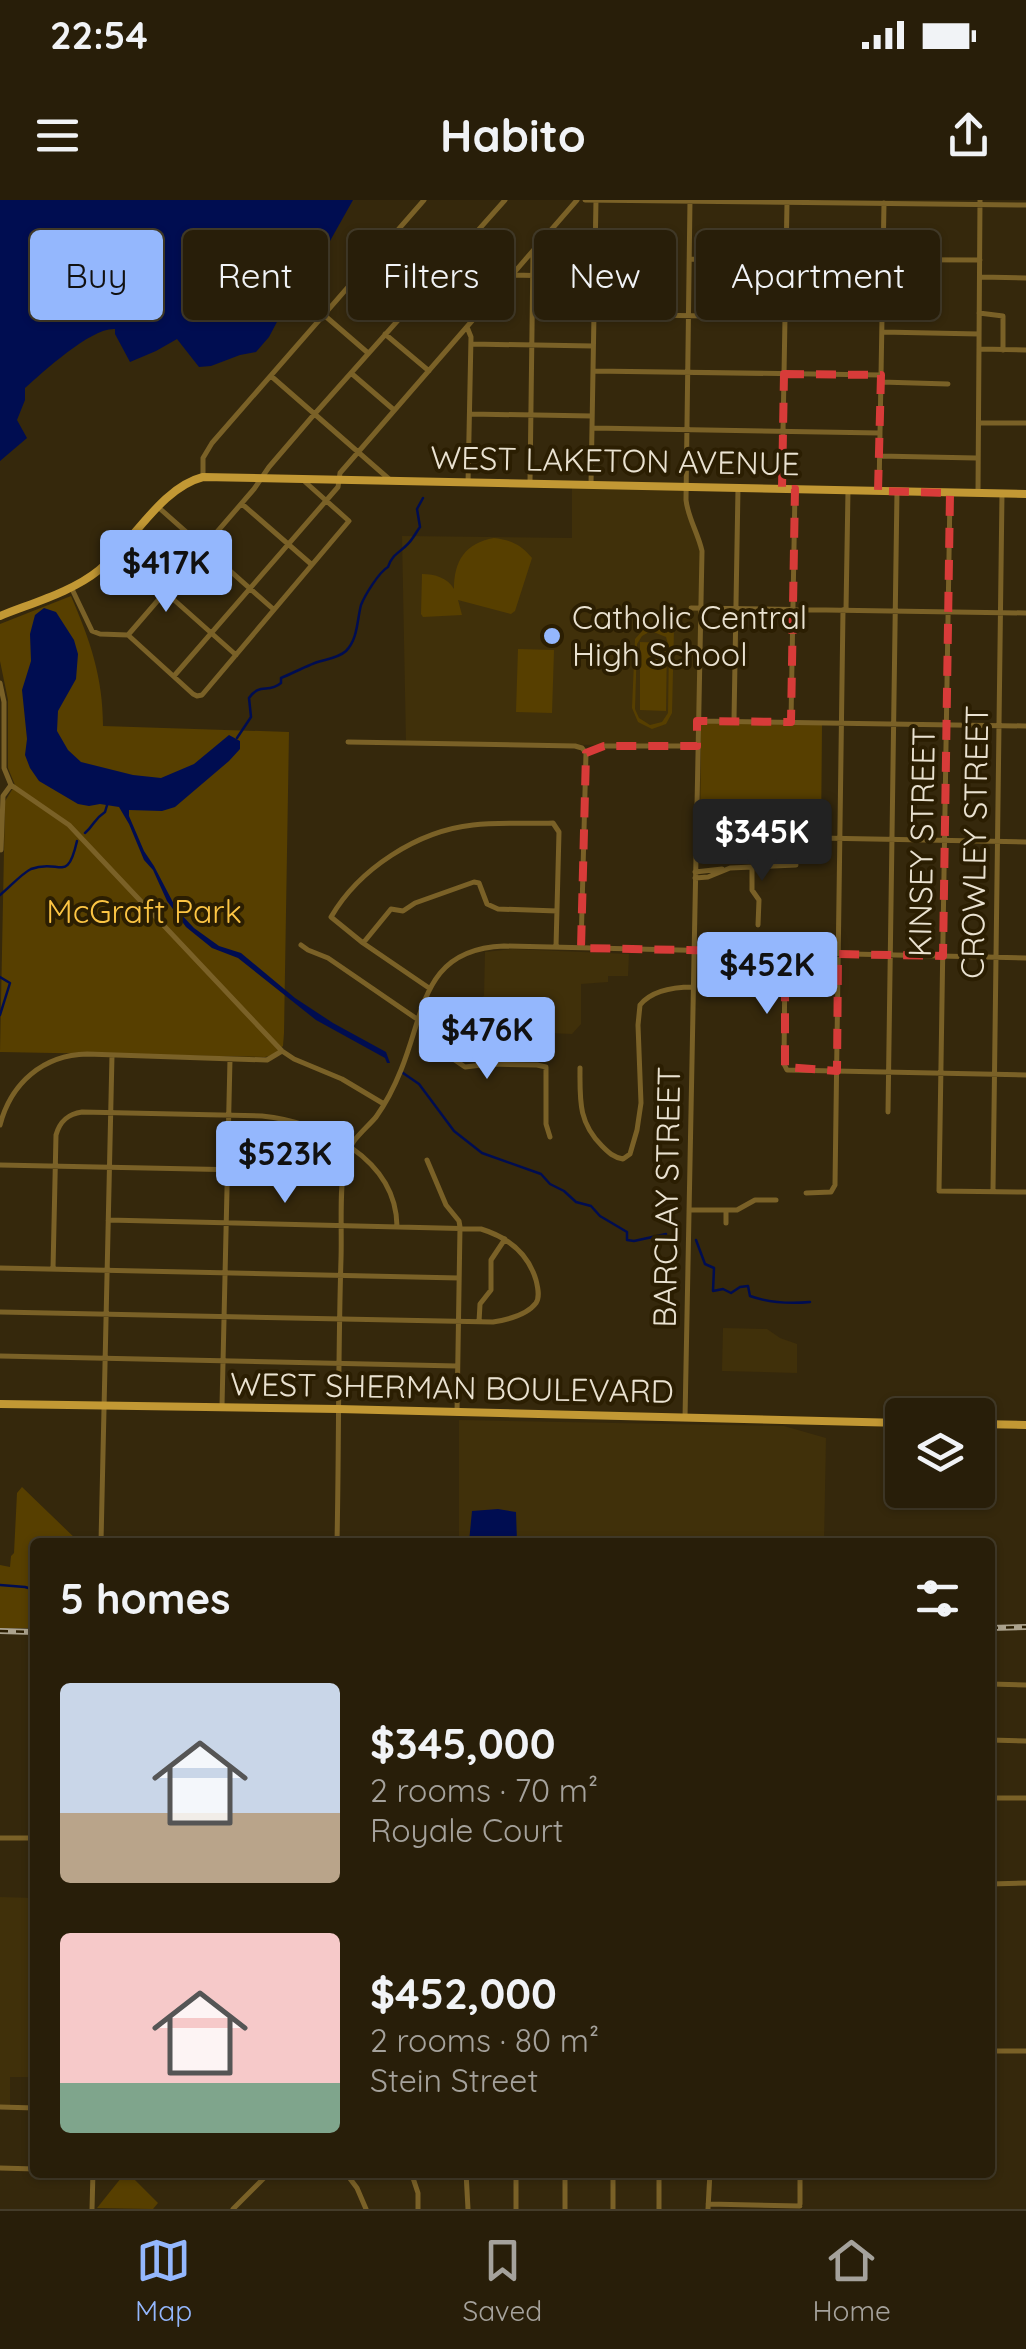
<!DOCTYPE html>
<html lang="en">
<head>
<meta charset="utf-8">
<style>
	:root { --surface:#281e09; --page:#302712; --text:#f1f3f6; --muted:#a5a29c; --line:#443c2a; --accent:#94b7fd }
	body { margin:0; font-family:Quicksand,sans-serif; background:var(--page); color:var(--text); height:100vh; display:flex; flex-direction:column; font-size:38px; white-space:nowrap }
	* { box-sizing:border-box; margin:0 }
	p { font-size:32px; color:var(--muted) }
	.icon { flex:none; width:55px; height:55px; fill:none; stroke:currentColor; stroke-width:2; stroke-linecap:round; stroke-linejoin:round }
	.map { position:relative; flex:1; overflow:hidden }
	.panel { position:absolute; left:30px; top:1338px; width:965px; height:640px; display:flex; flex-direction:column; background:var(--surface); border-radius:10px; box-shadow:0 2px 8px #0004,0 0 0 2px var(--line) }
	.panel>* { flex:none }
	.hud { position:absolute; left:30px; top:30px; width:968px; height:90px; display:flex; gap:20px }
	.fabs { position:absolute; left:885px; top:1198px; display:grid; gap:20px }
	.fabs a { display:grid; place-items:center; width:110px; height:110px; border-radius:10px; background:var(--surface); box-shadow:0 2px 8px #0004,0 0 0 2px var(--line); font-size:50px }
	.price { position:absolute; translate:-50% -85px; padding:0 22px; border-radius:10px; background:var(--accent); color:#111; font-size:32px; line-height:65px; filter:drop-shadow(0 2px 5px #0008) }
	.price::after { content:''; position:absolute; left:50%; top:60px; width:30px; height:22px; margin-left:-15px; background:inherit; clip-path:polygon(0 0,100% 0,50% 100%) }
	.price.selected { background:#222; color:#fff }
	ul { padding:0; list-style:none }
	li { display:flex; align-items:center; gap:30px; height:250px; padding:0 30px }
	li span { display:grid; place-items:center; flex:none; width:280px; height:200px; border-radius:10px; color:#555 }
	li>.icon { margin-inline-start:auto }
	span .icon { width:120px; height:120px; fill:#fffc; stroke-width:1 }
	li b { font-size:42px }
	h2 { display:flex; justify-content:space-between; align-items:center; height:120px; padding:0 30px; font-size:42px }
	.tag { padding:0 35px; border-radius:10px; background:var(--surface); box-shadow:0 2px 8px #0004,0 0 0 2px var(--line); font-size:35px; line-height:90px }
	.tag.selected { background:var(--accent); color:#111 }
	.status { display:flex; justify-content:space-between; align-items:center; height:70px; padding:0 50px; background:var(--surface); direction:ltr }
	.status svg { height:28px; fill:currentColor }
	header { display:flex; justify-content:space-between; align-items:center; height:130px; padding:0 30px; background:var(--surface); font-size:45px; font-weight:700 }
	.tab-bar { display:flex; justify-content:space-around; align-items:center; height:140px; border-top:2px solid var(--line); background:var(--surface); font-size:28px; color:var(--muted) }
	.tab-bar a { display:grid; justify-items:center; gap:5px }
	.tab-bar .selected { color:var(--accent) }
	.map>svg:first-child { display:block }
	.built { fill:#40300a }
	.green { fill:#573f00; fill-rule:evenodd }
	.water { fill:#000d51 }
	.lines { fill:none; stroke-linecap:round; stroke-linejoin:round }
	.stream { stroke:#000d51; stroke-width:2.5 }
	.minor { stroke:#7a6127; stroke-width:5 }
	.major { stroke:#c29834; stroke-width:8 }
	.rail-casing { stroke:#aca38e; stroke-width:6 }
	.rail { stroke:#2b1e02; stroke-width:2.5; stroke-dasharray:8; stroke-linecap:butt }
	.marked { fill:none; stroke:#d83b39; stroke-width:8; stroke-dasharray:20 12; stroke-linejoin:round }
	.poi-dot { fill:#94b7fd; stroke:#2b1e02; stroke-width:4 }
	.labels { text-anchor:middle; stroke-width:8; stroke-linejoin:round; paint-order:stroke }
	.street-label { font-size:32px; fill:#eae2d1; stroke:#2b1e02 }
	.poi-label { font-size:32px; fill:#eae2d1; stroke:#2b1e02; text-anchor:start }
	.park-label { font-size:32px; fill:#fcc544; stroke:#2b1e02 }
</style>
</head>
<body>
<div class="status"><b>22:54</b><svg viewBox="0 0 49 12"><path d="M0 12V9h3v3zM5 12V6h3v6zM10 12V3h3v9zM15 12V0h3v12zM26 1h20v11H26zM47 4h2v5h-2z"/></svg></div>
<header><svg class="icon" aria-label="menu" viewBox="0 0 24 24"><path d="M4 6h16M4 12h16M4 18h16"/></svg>Habito<svg class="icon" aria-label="share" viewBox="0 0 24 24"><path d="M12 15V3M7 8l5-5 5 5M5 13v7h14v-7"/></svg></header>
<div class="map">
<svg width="1026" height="2009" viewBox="0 0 1026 2009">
	<rect width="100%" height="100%" fill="#35280c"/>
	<!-- built -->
	<path class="built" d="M572,285L686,287V300L700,339L697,546L406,543L402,336L572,338Z
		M512,749L629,754L628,776H608V782L581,784V824L572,834L479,830L474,824L471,803L484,796L485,752Z
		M723,1128L767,1129L780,1138L797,1144V1173L722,1171Z
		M459,1220L784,1226L826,1238L824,1342H459Z
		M0,1697L35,1698V1877H10V1905H0Z"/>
	<!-- green -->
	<path class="green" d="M618,87H650V108H618Z
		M494,338C511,340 521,345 532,358L515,411L511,414L458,400L462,415L423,417L421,414L422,374C435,374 448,378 454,389C454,361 465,343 494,338Z
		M71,396C90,440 103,477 103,526L289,532L284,833L283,846L273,855L265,857L0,852L5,601L15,585L8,568V500L0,461V424Z
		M648,427H655L667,433L669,428L674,429L672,513L666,524L652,529L638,522L632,508L635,439L644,429ZM651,431L666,437L669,448L668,513L662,522L650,525L639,518L635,509L637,444L642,436Z
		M640,442L667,443L666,511L640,510Z
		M518,449L554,450L552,513L516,512Z
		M701,523L822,525L821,638L700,634Z
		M22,1287L79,1342H35V1428H0V1365L10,1367L11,1356L14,1353L17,1293Z
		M125,1973H128L158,2003L153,2009L97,2008Z"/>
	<!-- water -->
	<path class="water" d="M0,0H353L330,41L317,70L299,98L279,118L269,137L256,152L240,155L211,166L199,167L177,139L156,151L130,162L115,134V129C92,127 44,171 25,188V200L17,220L27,238L0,261Z
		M44,408L56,412L74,440L78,454L76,479L58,511L57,531L68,550L81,562L133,575L161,578L194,564L229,535L240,541V549L229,561L175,607L162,611L129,610V616L144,651L154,666L177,710L194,728L219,746L241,753L295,798L333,823L386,852L390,863H387L385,858L316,820L238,758L212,748L186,727L167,701L153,670L144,660L129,624L119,607L100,604L89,606L78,604L39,581L30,568L25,555L27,539L22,490L31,461L30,434L35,415Z
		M498,1309L516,1312L517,1342H469L472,1311Z"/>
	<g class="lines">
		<!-- stream -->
		<path class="stream" d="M237,538L251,517L249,498C260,482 268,494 281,483V478C291,474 300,469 310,465C321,459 336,460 346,451C358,439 357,420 361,405C365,395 379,372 388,367C392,353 404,351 412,339C415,335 417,331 420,327L417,309L423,298
			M85,633C95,624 93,620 105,612L108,602
			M0,695C9,688 21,674 31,669C60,658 67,685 77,641
			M0,777L10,783L0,815
			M403,873L419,884L454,931L482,953L541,974L550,984L564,991L576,1002L591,1006L600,1016L627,1032V1040L634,1041L666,1034
			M696,1040L705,1064L714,1068L713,1091L723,1089L731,1093L740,1087L748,1086L750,1096C770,1103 789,1104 810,1102
			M0,1385L25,1387L35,1390"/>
		<!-- minor -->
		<path class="minor" d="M585,0L1026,5
			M389,40L477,116
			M689,59L980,60
			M513,75L595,77
			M980,77L1026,78
			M979,113L1003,116V150
			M594,114L882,119
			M324,115L368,153
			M467,127L471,137L468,283
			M882,132L979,134
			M385,134L429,171
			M471,144L593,146
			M979,149L1026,150
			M593,171L881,175
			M351,173L394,210
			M271,176L389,279
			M881,182L948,184
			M470,214L592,216
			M979,223H1026
			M592,228L880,233
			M879,256L976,258
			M203,277V258L212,243L424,0
			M530,282L533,53
			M591,285L596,0
			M782,289L787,3
			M879,291L884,3
			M950,293L939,991L1026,992
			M978,293L980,0
			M242,304L311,364
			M158,307L272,408
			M119,351L236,455
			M71,387L92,431L100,434L128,435L254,289L269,267L311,218L505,0
			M691,408L1026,413
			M846,410L848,290
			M128,435L193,494L197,496L202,495L349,321L303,280
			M174,476L338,287L340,273L577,0
			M0,483L4,502V568L11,585L69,625L282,851L294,859L342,879L384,904
			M734,520L738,288
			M697,521L1026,526
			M791,521L795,289
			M348,542L575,546L582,548L586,553
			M586,553L604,546H696
			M819,638L1026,642
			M1,650L3,596L11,585
			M752,668V690L759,700L758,725
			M695,672L722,669
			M695,678L708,677L730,668L796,665
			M364,742L391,709L403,711L415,703L474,682L479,683L487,704L498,709L557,711
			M301,745L308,750L328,758L433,830L432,842L434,846L465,867L490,864L537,865L546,867V924L550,937
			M581,748L586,553
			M785,752L784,864L787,870L1026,875
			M429,788L363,743L331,717C359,669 417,631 473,625C499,622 526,624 553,623L559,632L556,747
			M580,868C580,900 578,922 602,946C609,953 613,957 623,959L630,954L637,930L641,903L638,825L640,805C652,790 674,787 693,787
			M888,912L897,291
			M0,925C11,883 43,855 87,854L267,860L282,851
			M427,960L446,1005L459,1021L460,1027
			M0,965L343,972
			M993,990L1002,293
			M806,993L831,992L835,985L843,410
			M689,1010H737L755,1000H776
			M726,1010V1023
			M0,1068L459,1078
			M53,1069L56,935C60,921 68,914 82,912L262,916C321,922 396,958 397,1026
			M0,1112L493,1122C506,1120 527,1115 536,1103C540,1097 538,1088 536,1080C528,1053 507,1037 481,1029L108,1020
			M479,1122L480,1104L491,1090V1060L505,1039
			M0,1156L457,1166
			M222,1206L230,859
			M457,1213L460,1027
			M685,1218L702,351C698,333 688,318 686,300L690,0
			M101,1342L112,855
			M337,1342C339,1248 338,1154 341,1059C342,1031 339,986 345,960C349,941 364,931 376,917C386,903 395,885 401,870C425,812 422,749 504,746L1026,758
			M990,1484L1026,1485
			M990,1540L1026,1541
			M990,1598H1026
			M0,1638H35
			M990,1684L1026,1683
			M990,1851H1026
			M0,1907L35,1908
			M0,1968L35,1969
			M345,1972L357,1988L366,2009
			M411,1972L418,1993V2009
			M466,1972L468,2009
			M613,1972V2009
			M708,2004L800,2006
			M800,2004V1972
			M92,2009L93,1972
			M233,2009L270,1972
			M516,2009V1972
			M565,2009V1972
			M659,2009V1972
			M708,2009L710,1972"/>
		<!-- major -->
		<path class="major" d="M0,416C32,403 72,392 99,370C133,343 160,288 203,277L1026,294
			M0,1204L338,1209L902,1223
			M978,1224L1026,1225"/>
		<!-- rail casing -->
		<g class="rail-casing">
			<path id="rail" d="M990,1428L1026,1427
				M0,1431L35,1432"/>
		</g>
		<!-- rail -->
		<use href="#rail" class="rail"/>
	</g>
	<!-- marked area -->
	<path class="marked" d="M784,174L881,175L878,291L950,293L943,756L838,754L837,871L785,867V752L581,748L586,553L604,546H697V521L791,522L795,289H782Z"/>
	<!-- markers -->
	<circle class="poi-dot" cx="552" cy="436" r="10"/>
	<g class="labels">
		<!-- street labels -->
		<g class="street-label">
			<text transform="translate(615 261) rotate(1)" y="11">WEST LAKETON AVENUE</text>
			<text transform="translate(922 642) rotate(-89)" y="11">KINSEY STREET</text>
			<text transform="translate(975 642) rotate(-89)" y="11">CROWLEY STREET</text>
			<text transform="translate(667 997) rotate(-89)" y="11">BARCLAY STREET</text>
			<text transform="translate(452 1188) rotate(1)" y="11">WEST SHERMAN BOULEVARD</text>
		</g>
		<!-- poi labels -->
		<g class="poi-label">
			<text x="572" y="429">Catholic Central<tspan x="572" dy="37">High School</tspan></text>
		</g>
		<!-- park labels -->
		<g class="park-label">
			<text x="144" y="723">McGraft Park</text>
		</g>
	</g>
</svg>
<div class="fabs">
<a><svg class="icon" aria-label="layers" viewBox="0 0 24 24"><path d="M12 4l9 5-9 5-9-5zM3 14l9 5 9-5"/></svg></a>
</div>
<b class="price" style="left:166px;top:415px">$417K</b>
<b class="price selected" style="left:762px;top:684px">$345K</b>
<b class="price" style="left:767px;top:817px">$452K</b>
<b class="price" style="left:487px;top:882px">$476K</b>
<b class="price" style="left:285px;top:1006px">$523K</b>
<div class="hud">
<a class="tag selected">Buy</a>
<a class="tag">Rent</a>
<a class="tag">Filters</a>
<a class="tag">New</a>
<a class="tag">Apartment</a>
</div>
<section class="panel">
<h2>5 homes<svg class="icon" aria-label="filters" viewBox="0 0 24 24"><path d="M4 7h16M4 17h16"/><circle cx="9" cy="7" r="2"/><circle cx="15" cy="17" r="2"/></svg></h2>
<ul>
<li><span style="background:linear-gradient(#c9d6e8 65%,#b9a48a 0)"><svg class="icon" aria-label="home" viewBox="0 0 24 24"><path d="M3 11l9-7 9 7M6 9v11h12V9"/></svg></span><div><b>$345,000</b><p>2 rooms · 70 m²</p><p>Royale Court</p></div></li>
<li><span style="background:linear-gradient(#f6c9c9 75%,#7fa58c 0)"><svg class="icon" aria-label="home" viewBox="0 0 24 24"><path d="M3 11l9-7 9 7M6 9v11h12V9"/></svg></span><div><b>$452,000</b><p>2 rooms · 80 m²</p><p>Stein Street</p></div></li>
</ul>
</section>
</div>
<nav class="tab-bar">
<a class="selected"><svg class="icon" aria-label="map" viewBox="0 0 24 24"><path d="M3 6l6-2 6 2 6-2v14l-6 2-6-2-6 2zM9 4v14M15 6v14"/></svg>Map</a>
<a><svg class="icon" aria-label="saved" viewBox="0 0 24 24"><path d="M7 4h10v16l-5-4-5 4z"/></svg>Saved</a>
<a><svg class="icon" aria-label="home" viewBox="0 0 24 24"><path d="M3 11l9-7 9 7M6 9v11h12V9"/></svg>Home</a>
</nav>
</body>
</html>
